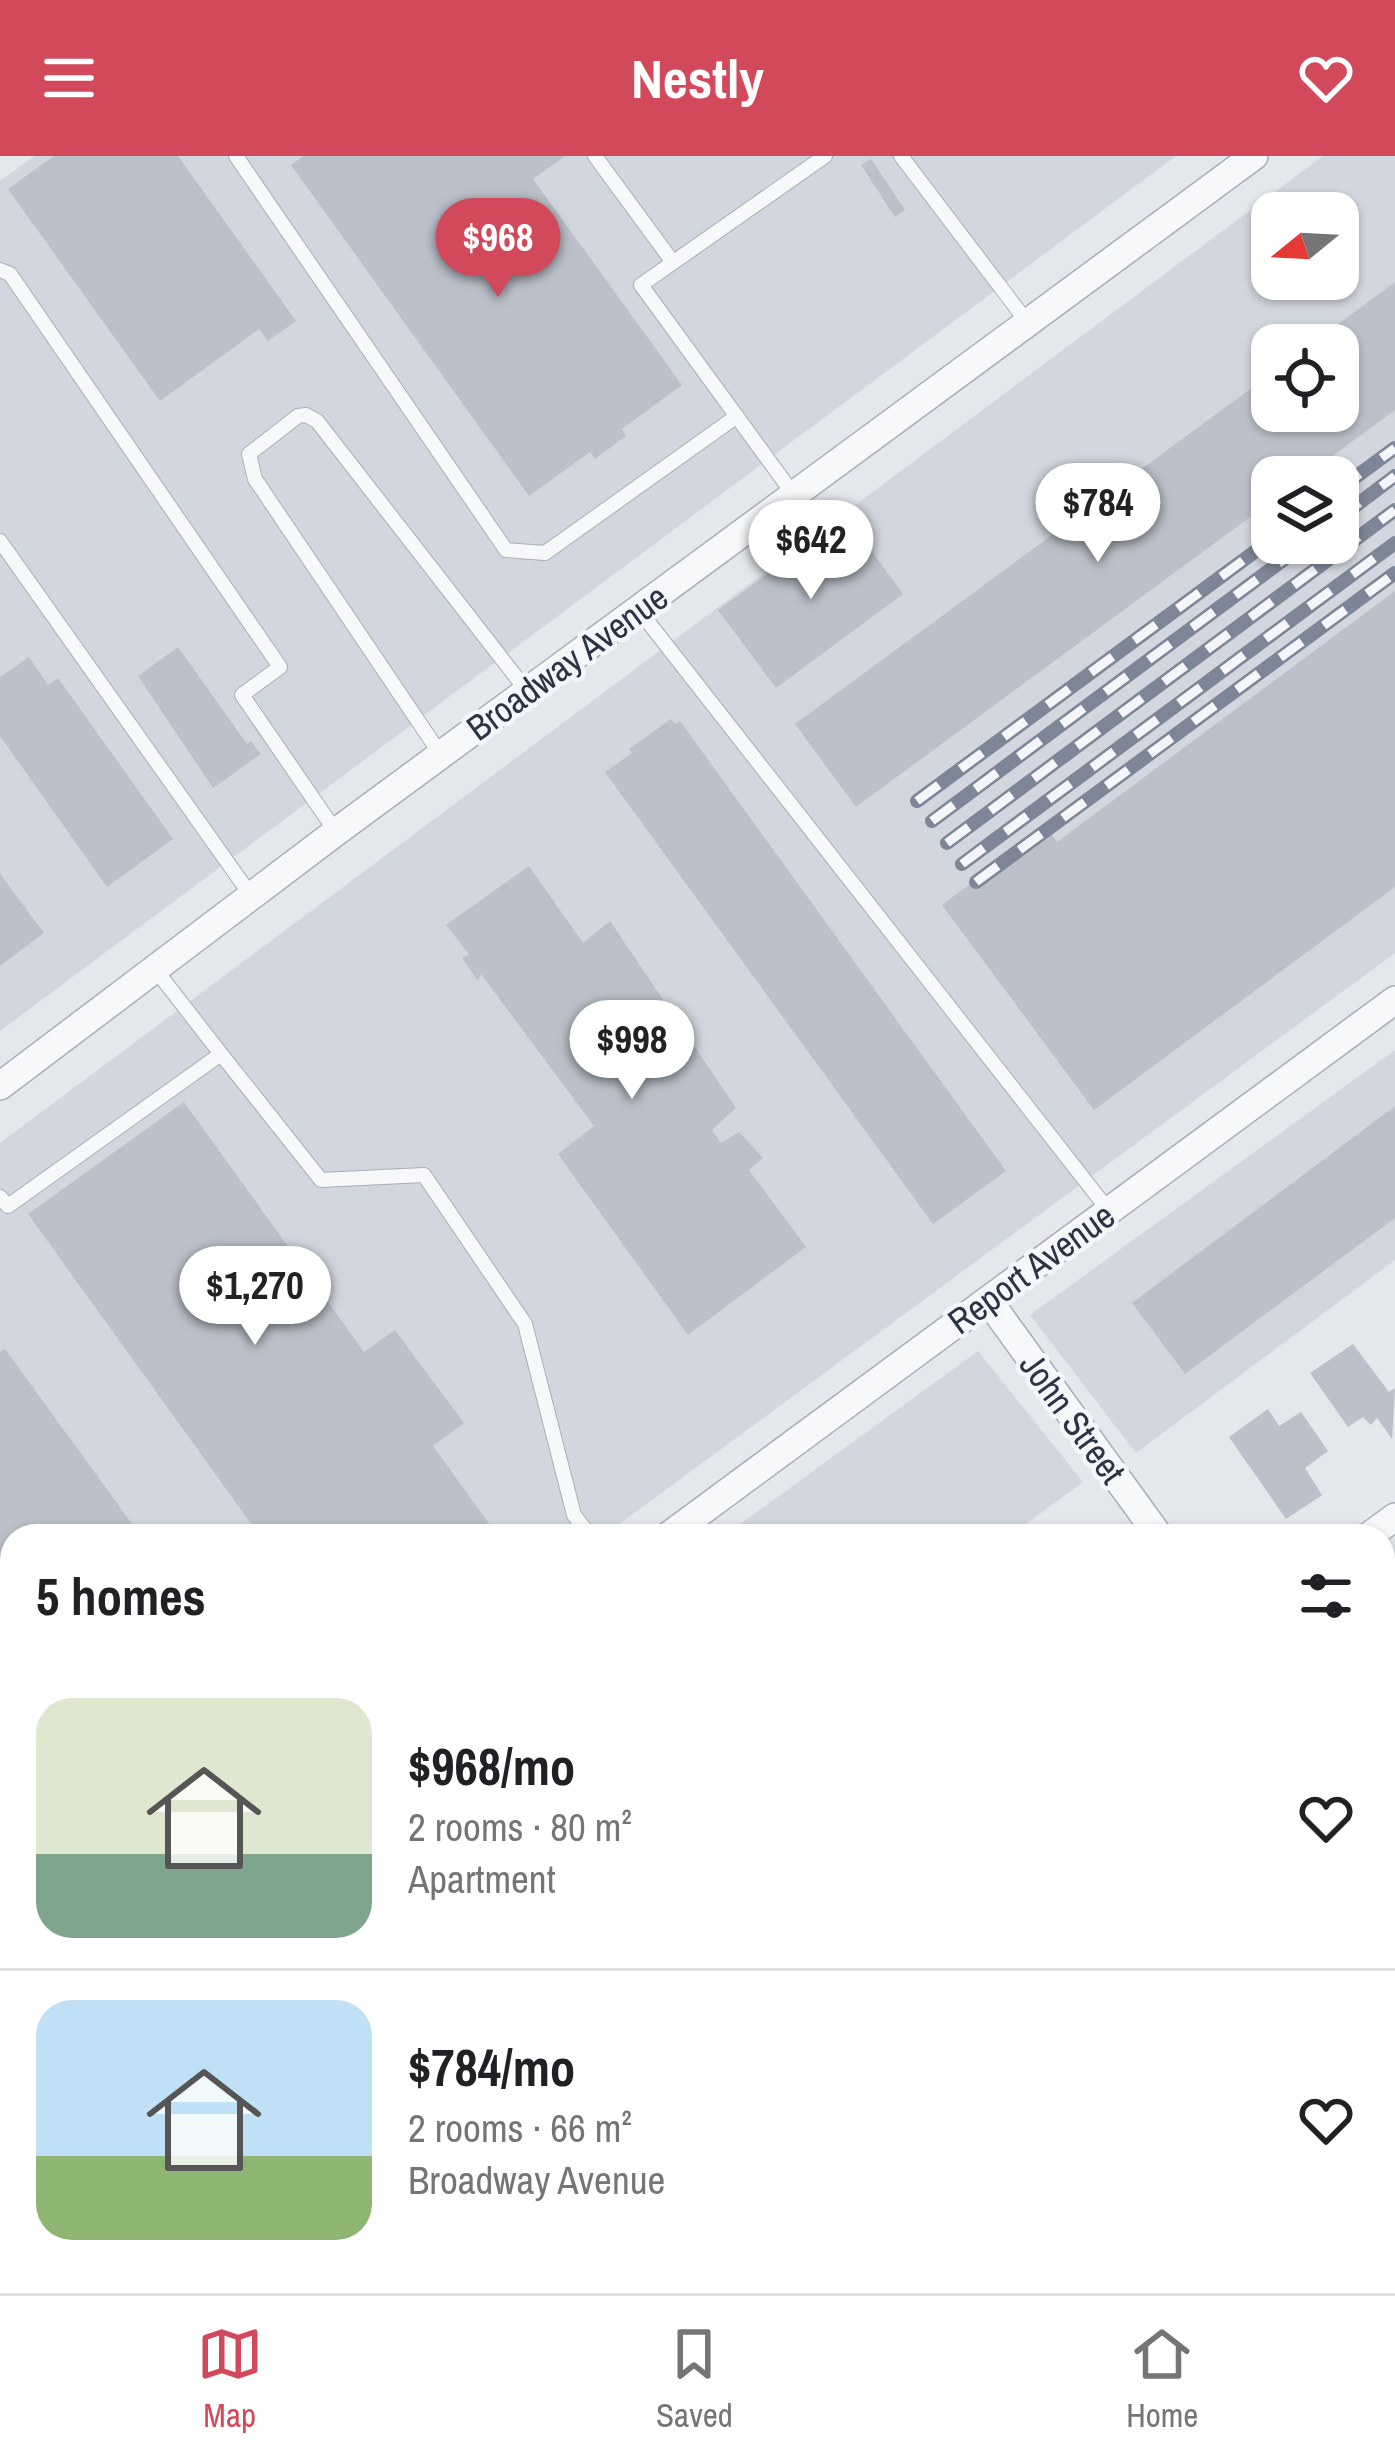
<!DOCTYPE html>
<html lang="en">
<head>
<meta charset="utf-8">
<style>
	:root { --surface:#fff; --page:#f6f6f6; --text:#202124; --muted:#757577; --line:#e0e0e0; --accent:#d1495b }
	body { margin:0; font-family:"Archivo Narrow",sans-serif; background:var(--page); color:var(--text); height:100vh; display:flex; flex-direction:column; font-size:45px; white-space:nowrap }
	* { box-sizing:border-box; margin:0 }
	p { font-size:39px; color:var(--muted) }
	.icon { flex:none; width:66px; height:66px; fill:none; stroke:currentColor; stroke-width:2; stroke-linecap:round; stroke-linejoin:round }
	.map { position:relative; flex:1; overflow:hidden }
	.side { position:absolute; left:0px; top:1368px; width:1395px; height:771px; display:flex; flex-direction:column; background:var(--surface); border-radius:36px 36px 0 0; box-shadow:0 3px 9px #0004 }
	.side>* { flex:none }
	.needle { width:78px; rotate:252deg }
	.buttons { position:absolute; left:1251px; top:36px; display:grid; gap:24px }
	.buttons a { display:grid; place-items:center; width:108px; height:108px; border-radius:24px; background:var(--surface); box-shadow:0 3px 9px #0004; font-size:60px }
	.price { position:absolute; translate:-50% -102px; padding:0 27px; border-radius:42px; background:#fff; color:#222; font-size:39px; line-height:78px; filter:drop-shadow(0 3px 6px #0008) }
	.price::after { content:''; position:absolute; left:50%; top:72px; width:36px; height:27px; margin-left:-18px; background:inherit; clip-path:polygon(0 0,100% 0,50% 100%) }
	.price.active { background:var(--accent); color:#fff }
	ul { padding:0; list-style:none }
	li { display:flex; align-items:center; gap:36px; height:300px; padding:0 36px }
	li+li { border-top:3px solid var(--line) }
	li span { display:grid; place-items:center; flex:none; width:336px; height:240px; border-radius:36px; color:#555 }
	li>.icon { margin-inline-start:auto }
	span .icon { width:144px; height:144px; fill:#fffc; stroke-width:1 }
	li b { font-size:51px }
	h2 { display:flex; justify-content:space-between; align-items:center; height:144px; padding:0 36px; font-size:51px }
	header { display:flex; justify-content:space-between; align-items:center; height:156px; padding:0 36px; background:var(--accent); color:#fff; font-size:54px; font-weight:700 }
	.tab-bar { display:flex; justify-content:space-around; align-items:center; height:168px; border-top:3px solid var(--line); background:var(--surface); font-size:33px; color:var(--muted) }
	.tab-bar a { display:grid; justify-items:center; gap:6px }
	.tab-bar .active { color:var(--accent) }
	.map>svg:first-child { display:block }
	.built { fill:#d2d6de; fill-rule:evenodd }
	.building { fill:#bbc0ca }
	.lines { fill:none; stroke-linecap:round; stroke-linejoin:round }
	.lane-casing { stroke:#a9aeb7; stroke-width:16 }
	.street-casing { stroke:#a9aeb7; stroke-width:30 }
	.lane { stroke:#f7f8fa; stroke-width:14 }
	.street { stroke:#f7f8fa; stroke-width:27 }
	.rail-casing { stroke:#7d8696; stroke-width:14 }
	.rail { stroke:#f4f6f9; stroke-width:9; stroke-dasharray:27; stroke-linecap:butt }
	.labels { text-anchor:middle; stroke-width:9; stroke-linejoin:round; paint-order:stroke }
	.street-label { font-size:36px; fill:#2b3445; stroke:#f4f6f9 }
</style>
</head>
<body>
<header><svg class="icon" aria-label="menu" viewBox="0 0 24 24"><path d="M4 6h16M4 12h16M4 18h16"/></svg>Nestly<svg class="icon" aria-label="heart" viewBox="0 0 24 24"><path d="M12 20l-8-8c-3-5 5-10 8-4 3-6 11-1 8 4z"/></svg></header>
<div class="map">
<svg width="1395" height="2137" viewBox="0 0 1395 2137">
	<rect width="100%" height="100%" fill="#e4e7ec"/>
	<!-- built -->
	<path class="built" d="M35,0H1176L0,875V25Z
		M1323,0H1395V797L603,1380H12V1815L0,1824V987ZM1272,57H1338V123H1272ZM1272,189H1338V255H1272ZM1272,321H1338V387H1272Z
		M1395,894V1104L1136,1297L1030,1159Z
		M978,1195L1083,1326L1010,1380H724Z
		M12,1909V2121L0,2131V1919Z"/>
	<!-- building -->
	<path class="building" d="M54,0H178L296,165L268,185L259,173L160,245L8,33Z
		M304,0H565L533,23L682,229L622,273L626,280L595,303L590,296L529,340L291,9Z
		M871,3L905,54L895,61L861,9Z
		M1395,126V254L1304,321H1272V345L856,651L795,568L1272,217V255H1338V189H1310Z
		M846,360L903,438L776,532L718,454Z
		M1395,435V731L1094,954L942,749L1047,671L1057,686Z
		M178,491L247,588L251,585L261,598L213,632L138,520Z
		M29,501L48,529L58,522L173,683L107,731L0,580V521Z
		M671,563L675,568L680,565L1006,1015L933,1068L605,616L632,597L629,593Z
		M529,710L583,787L610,765L736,952L712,974L721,987L739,976L763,1002L749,1014L806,1091L688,1179L558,998L594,970L481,818L478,825L462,802L469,798L446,769Z
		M0,718L44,777L0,810Z
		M184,946L364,1196L395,1174L464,1267L433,1290L498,1380H260L28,1058Z
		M1395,950V1062L1185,1218L1132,1147Z
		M1353,1188L1389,1236L1395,1232L1392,1283L1377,1262L1371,1269L1363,1261L1348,1271L1310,1217Z
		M5,1193L141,1380H12V1419L0,1402V1196Z
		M1268,1253L1279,1270L1301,1256L1328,1295L1305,1312L1322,1339L1286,1363L1229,1281Z
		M1392,1458L1395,1463V1530L1383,1539V1464Z
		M1383,1747L1395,1765V1790L1383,1799Z
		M1383,1997L1395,2012L1383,2023Z
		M136,2127H184L191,2137H143Z
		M218,2127H258L244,2137H225Z
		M512,2127H576L562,2137H519Z
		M762,2127H790L777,2137H769Z
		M1185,2127H1259L1264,2133L1259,2137H1192Z"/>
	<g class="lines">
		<!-- lane casing -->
		<g class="lane-casing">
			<path id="lane" d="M236,0L506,394L545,397L737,260
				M595,0L672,105
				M901,0L1027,166
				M0,114L10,118L280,511L242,539L336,676
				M794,339L641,129L825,0
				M0,385L252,741
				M638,453L1109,1055
				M441,599L255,323L249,298L298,260L306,259L317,265L527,535
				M221,898L321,1024L424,1019L525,1168L574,1359L590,1380
				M0,1041L8,1050L221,898L155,813"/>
		</g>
		<!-- street casing -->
		<g class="street-casing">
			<path id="street" d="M0,930L336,676L1254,0
				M988,1144L1159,1380
				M668,1380L1395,844
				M1369,1380L1395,1361
				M1383,1680L1395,1697
				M0,1871L12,1862
				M1383,1877L1395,1868
				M895,2127L902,2137
				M341,2137L355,2127
				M1031,2137L1044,2127"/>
		</g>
		<!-- lane -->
		<use href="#lane" class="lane"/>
		<!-- street -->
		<use href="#street" class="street"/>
		<!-- rail casing -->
		<g class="rail-casing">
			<path id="rail" d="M1338,334L1395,292
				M1338,363L1395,320
				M917,645L1272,383
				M932,665L1306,387
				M947,687L1395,354
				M962,708L1395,387
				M976,726L1395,417"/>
		</g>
		<!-- rail -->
		<use href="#rail" class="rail"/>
	</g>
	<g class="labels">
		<!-- street labels -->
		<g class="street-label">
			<text transform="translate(567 506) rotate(-36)" y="13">Broadway Avenue</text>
			<text transform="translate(1031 1112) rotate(-36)" y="13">Report Avenue</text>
			<text transform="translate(1073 1262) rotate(54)" y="13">John Street</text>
		</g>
	</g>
</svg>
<div class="buttons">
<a><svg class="needle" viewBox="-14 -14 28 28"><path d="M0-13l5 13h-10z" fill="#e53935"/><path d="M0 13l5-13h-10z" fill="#757577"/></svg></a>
<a><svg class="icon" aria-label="locate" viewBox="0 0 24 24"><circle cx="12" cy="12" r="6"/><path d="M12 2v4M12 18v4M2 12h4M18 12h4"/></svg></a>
<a><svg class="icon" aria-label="layers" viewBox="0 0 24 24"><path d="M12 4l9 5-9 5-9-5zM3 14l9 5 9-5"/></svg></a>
</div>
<b class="price active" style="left:498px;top:144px">$968</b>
<b class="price" style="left:1098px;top:409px">$784</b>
<b class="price" style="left:811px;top:446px">$642</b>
<b class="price" style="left:632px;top:946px">$998</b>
<b class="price" style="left:255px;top:1192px">$1,270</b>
<section class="side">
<h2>5 homes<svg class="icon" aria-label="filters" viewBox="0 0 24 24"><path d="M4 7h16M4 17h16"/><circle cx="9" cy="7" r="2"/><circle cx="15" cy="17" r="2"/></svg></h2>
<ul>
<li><span style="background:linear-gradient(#dfe7d0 65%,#7fa58c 0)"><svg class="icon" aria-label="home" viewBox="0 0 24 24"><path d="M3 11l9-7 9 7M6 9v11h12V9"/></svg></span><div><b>$968/mo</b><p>2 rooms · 80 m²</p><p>Apartment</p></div><svg class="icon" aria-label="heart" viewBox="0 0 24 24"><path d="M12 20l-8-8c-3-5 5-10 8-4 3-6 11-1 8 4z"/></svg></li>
<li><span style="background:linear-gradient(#bfe0f5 65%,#8fb573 0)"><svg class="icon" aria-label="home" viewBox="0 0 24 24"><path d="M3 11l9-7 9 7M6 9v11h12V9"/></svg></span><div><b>$784/mo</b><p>2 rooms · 66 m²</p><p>Broadway Avenue</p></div><svg class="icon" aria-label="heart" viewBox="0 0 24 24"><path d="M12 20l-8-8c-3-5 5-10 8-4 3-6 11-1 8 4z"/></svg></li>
</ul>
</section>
</div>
<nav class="tab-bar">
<a class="active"><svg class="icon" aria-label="map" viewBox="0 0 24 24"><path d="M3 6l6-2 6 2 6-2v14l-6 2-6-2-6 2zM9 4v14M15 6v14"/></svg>Map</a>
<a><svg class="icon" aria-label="saved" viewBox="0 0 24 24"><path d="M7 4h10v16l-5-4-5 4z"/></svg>Saved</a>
<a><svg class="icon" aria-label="home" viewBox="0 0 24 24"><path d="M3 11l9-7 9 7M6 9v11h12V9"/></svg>Home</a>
</nav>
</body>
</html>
